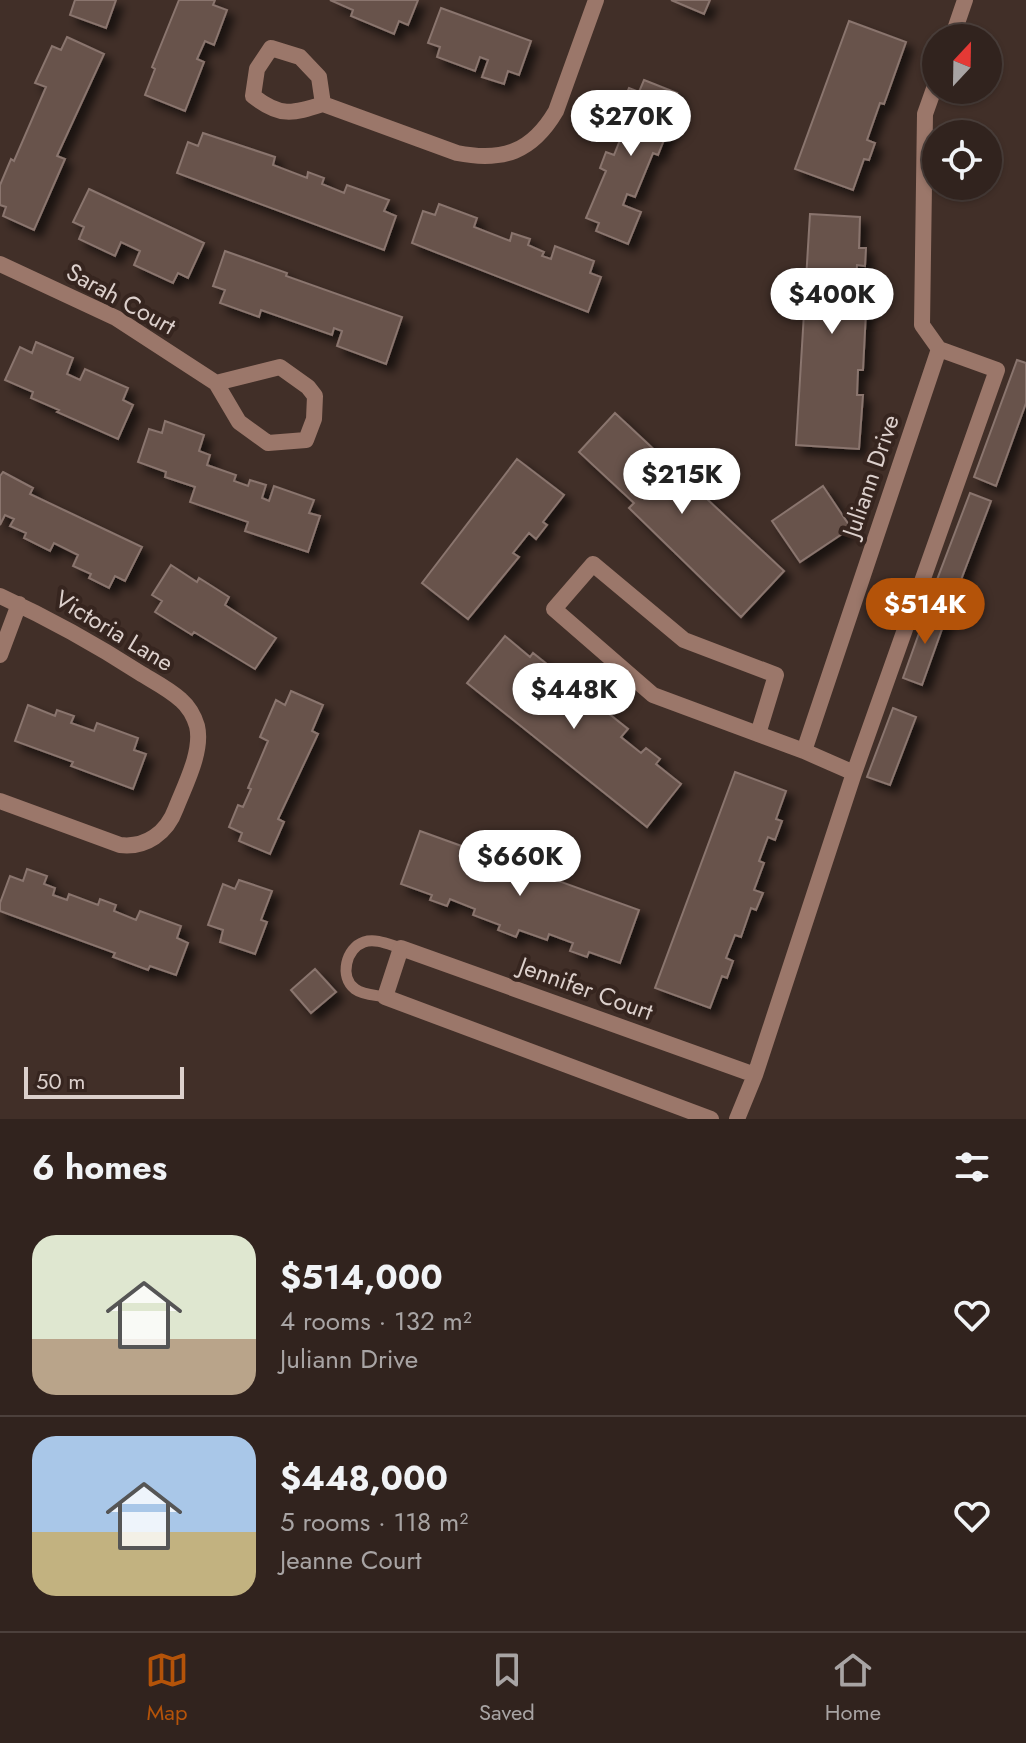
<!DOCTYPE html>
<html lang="en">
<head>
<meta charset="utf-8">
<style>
	:root { --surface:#31231e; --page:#3d2f2b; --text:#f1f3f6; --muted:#a8a4a4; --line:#4c403c; --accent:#b45309 }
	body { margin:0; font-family:Jost,sans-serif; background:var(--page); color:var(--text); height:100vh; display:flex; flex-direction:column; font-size:30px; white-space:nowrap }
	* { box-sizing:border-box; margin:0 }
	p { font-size:26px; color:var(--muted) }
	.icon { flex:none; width:44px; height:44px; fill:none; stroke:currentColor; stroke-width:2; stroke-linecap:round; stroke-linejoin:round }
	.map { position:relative; height:1119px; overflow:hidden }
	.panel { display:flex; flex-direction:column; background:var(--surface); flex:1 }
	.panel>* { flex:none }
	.needle { width:52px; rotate:22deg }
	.buttons { position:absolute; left:922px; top:24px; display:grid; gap:16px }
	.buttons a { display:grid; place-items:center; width:80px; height:80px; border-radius:50%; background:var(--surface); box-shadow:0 2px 6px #0004,0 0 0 2px var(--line); font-size:40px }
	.scale { position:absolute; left:24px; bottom:20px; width:160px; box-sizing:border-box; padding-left:8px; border:4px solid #dcd0cc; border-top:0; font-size:22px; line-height:28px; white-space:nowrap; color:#dcd0cc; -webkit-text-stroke:6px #36251f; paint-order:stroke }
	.price { position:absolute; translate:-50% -68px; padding:0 18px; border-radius:28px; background:#fff; color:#222; font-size:26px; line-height:52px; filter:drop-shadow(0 2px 4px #0008) }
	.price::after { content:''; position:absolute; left:50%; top:48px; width:24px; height:18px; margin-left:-12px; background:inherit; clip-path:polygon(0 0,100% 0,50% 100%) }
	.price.active { background:var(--accent); color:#fff }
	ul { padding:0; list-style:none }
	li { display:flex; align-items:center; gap:24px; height:200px; padding:0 32px }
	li+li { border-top:2px solid var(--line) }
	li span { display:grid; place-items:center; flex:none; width:224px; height:160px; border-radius:24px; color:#555 }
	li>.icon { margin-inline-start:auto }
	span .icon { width:96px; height:96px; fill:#fffc; stroke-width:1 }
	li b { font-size:34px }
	h2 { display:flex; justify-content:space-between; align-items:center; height:96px; padding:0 32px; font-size:34px }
	.tabs { display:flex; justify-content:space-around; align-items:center; height:112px; border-top:2px solid var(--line); background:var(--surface); font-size:22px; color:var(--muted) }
	.tabs a { display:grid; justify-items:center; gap:4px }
	.tabs .active { color:var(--accent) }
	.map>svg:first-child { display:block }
	.building { fill:#67534c; stroke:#8a756e; stroke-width:2; filter:url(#shadow) }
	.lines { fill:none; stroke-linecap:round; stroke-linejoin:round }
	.service { stroke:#9b776a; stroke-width:11 }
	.minor { stroke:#9b776a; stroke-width:16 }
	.labels { text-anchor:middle; stroke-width:8; stroke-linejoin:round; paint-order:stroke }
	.street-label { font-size:24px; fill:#dcd0cc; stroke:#36251f }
</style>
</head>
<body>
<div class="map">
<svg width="1026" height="1119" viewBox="0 0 1026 1119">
	<defs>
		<filter id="shadow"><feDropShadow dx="7" dy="7" stdDeviation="4" flood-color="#0009"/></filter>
	</defs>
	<rect width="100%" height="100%" fill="#412f28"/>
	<!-- building -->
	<path class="building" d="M75,0H116L106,28L70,15Z
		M179,0H215L213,5L227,10L214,45L205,41L197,59L204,62L185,111L145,95L155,69L152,67Z
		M330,0H418L408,25L399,21L394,34L351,16L353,10Z
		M671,0H710L704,14Z
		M441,8L531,41L519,75L508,71L504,84L482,77L488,60L480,57L475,71L437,57L440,47L428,43Z
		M849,21L906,42L884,104L880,103L867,140L875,143L869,160L864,159L853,190L795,169Z
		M67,37L104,54L57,156L65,159L34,230L3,216L6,207L0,205V185L11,159L14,161L46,87L35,83L52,46L61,50Z
		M644,80L677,93L666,120L671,122L658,155L653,153L635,197L627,194L623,205L641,212L628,244L596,231L599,223L586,218L606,171L600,168L606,152L614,155L624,130L613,125L629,88L639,92Z
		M203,133L275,157L273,165L307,178L308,172L324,178L322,184L344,193L347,185L389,200L384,211L396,216L384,250L177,173L188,142L198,146Z
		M89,189L204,243L188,278L178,273L173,283L134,265L140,251L121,242L115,256L79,239L84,227L73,222Z
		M439,204L477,218L474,227L510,241L512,233L530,239L528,245L544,252L542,256L551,259L555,246L594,261L590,273L601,277L588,312L412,243L423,211L435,215Z
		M810,214L860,217L859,248H866L865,266L857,265L855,291L867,292L863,370H858L857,395H863L859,449L796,445Z
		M225,251L287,273L286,276L402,317L386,364L337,346L342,331L334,328L332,335L261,310L259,317L220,303L225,290L213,286Z
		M36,342L73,358L67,374L80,380L85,369L128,388L123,400L133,405L118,439L57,412L59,410L31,398L33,392L5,380L20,347L32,353Z
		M1017,360L1026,363V403L996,486L974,477Z
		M615,413L784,571L741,617L629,508L634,503L579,452Z
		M165,421L204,435L199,451L210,455L207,465L236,475L234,481L248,486L250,480L266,485L262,498L269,501L274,486L314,500L309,513L320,516L308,552L245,531L248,522L190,502L195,487L165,477L166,472L138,462L149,429L162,433Z
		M517,459L564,495L543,522L547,525L536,539L529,533L513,553L519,557L468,619L422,583Z
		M3,472L33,488L30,494L142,547L125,581L115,576L109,588L89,578L91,574L73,566L78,555L54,543L50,551L24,538L26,533L10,526L14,519L5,515L0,525V476Z
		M823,486L851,528L800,562L772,521Z
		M970,493L991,501L956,593L935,585Z
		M171,565L197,582L199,578L229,597L225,605L276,638L255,669L194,632L192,635L155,612L162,601L152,595Z
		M928,608L947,615L922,685L903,678Z
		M505,636L530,657L533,653L548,665L544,670L585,703L589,698L628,729L621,737L641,753L646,748L660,759L656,764L681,784L647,827L467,683Z
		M291,691L323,705L312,731L318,734L278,819L284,822L270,854L239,841L242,833L229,827L238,805L243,807L251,789L248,788L268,741L260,737L276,700L285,705Z
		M28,705L55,716L57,710L74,716L71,723L94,731L97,723L138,738L134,750L146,754L133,789L71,766L73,762L15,741Z
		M893,708L916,717L890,785L867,777Z
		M735,772L786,791L776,819L782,821L775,840L768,837L759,861L764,863L754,890L763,893L756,910L751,908L741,937L735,935L726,958L733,961L727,978L722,976L710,1008L655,988Z
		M420,831L639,910L620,963L589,952L587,957L570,951L573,943L549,934L547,940L519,930L516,937L498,930L500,925L473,915L475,909L450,899L447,906L430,900L432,895L401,884Z
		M27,869L47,876L44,884L55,888L53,895L67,900L69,894L98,905L100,899L116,905L114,911L136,920L140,911L181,926L177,938L188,943L176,975L150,966L148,970L113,957L115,953L0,911V903L10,876L23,881Z
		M239,880L272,891L261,920L267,922L255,954L220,942L223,930L208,925L223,884L235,889Z
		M315,969L336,992L311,1013L291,990Z"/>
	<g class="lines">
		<!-- service -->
		<path class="service" d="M385,997C376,995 363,995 355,989C339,977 346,948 364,942C376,938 390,945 401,948"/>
		<!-- minor -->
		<path class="minor" d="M952,38L965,0
			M323,104C292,114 280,117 253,96L257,69L271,48L300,57L319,77L323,104L457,153C503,162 532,152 556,111L596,0
			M0,264L116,318L216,383L239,422L268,443L306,440L314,419L315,396L308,387L280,367L216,383
			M0,596C48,618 95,644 140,673C153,681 169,689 181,700C189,707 194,716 197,726C203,751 185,785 176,808C167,833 146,848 120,845L0,801
			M0,655L19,604
			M804,751L939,349L922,325L925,114L936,83
			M854,773L997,370L939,349
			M711,1119L385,997L401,948L755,1075
			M737,1119L755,1075L854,773L804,751L653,695L554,609L593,564L684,640L776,675L758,734"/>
	</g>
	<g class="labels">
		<!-- street labels -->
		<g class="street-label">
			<text transform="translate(121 299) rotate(29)" y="8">Sarah Court</text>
			<text transform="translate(871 476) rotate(-71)" y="8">Juliann Drive</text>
			<text transform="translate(114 631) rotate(31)" y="8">Victoria Lane</text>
			<text transform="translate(586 989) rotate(20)" y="8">Jennifer Court</text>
		</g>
	</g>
</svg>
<div class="buttons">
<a><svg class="needle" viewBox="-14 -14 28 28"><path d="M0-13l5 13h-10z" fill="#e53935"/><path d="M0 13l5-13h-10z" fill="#a8a4a4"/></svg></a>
<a><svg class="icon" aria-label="locate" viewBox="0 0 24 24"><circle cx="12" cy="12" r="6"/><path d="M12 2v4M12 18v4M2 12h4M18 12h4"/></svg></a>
</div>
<div class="scale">50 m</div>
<b class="price" style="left:631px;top:158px">$270K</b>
<b class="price" style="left:832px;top:336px">$400K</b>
<b class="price" style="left:682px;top:516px">$215K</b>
<b class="price active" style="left:925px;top:646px">$514K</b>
<b class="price" style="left:574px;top:731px">$448K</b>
<b class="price" style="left:520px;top:898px">$660K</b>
</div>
<section class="panel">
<h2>6 homes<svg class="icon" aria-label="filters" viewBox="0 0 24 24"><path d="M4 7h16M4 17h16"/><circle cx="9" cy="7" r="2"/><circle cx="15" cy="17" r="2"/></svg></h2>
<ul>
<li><span style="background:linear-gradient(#dfe7d0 65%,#b9a48a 0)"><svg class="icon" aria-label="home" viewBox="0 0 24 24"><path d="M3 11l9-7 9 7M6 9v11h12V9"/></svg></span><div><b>$514,000</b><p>4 rooms · 132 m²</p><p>Juliann Drive</p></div><svg class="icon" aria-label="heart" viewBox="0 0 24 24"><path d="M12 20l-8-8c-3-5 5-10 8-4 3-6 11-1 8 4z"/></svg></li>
<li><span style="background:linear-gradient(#a9c7e8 60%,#c2b280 0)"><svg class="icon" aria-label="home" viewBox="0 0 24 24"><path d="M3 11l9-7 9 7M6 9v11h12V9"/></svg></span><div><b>$448,000</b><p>5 rooms · 118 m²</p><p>Jeanne Court</p></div><svg class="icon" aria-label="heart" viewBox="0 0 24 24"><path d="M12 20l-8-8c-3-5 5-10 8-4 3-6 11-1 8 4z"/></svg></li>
</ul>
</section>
<nav class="tabs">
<a class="active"><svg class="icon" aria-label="map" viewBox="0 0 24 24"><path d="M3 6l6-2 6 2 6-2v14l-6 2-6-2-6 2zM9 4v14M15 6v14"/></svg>Map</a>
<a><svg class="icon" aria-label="saved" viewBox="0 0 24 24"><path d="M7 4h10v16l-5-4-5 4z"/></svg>Saved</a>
<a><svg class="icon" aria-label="home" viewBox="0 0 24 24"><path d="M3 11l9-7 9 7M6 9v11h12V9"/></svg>Home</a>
</nav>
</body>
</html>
